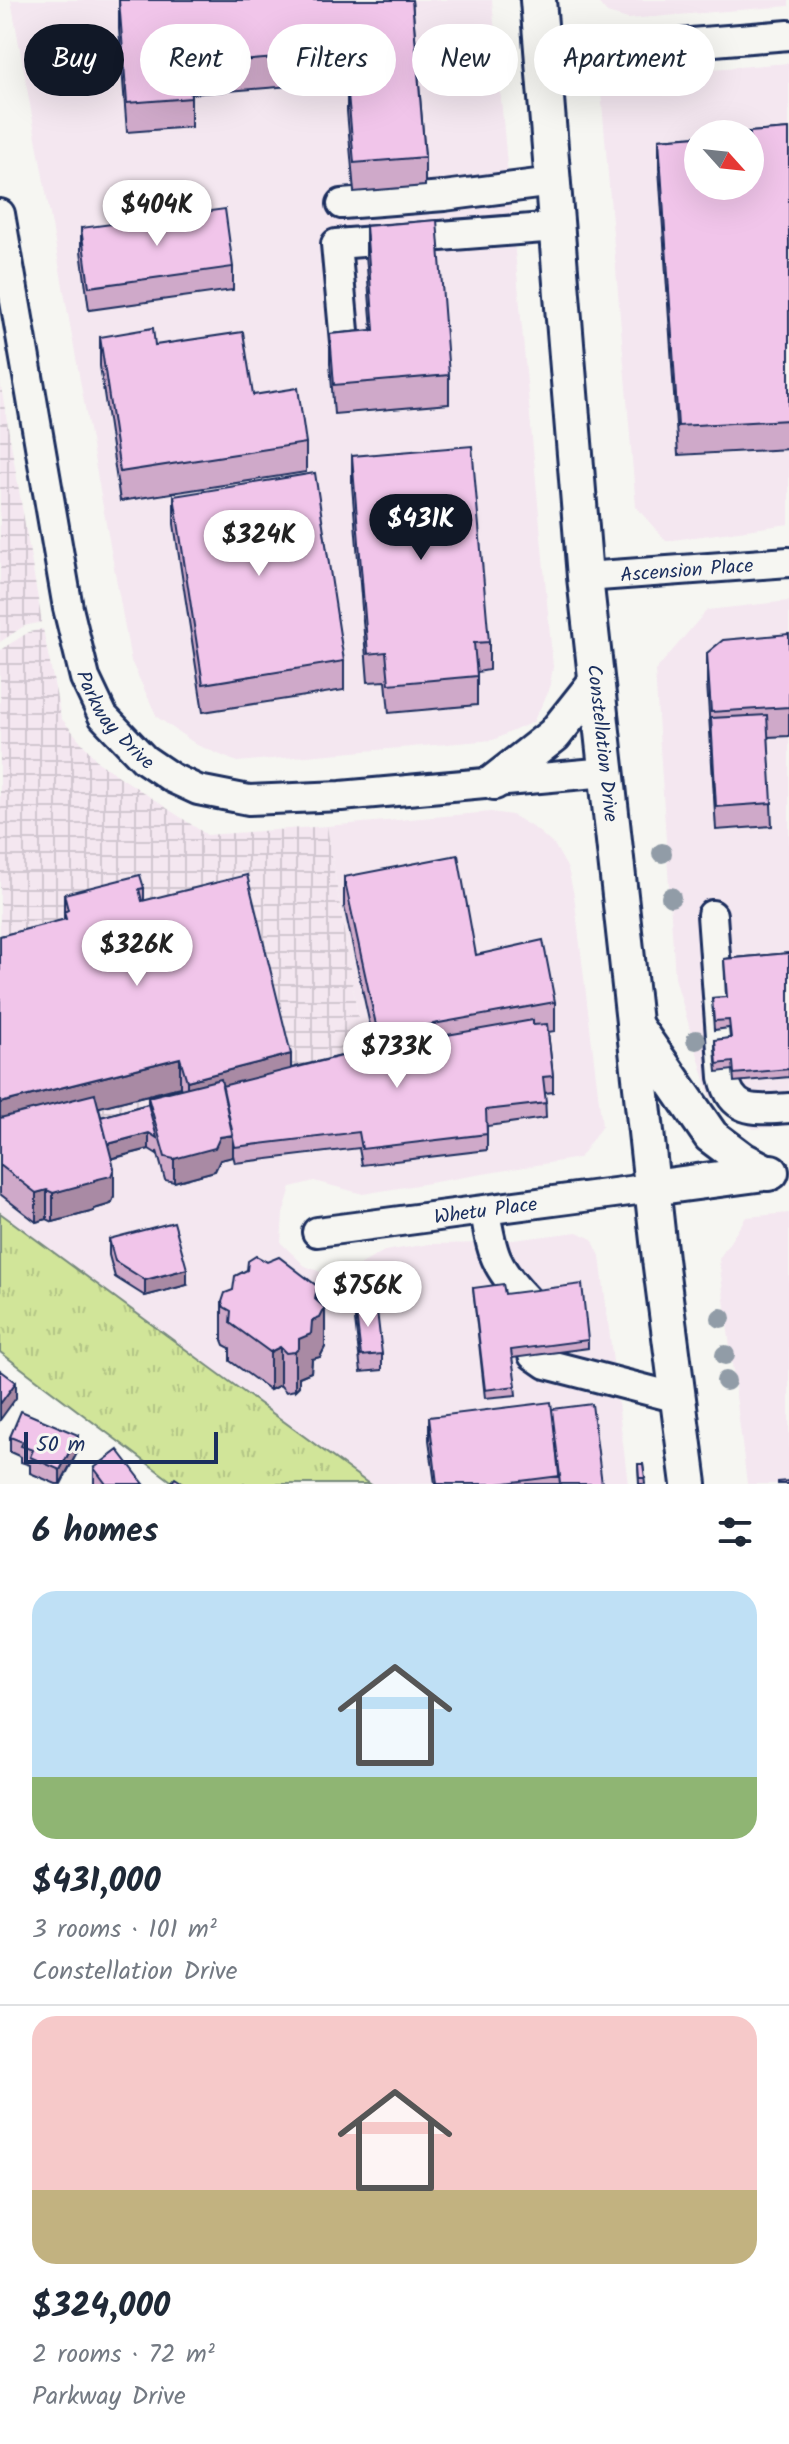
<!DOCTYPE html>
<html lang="en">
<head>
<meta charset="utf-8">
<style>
	:root { --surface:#fff; --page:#f6f6f7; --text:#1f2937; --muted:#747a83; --line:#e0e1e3; --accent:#111827 }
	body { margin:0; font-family:Kalam,sans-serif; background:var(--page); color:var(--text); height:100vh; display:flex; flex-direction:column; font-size:30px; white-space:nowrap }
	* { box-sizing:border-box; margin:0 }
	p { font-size:26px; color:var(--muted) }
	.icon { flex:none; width:44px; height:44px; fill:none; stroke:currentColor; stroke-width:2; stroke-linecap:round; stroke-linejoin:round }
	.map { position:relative; height:1484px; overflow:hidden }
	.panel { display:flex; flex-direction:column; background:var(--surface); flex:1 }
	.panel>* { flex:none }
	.top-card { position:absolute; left:24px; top:24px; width:742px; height:72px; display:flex; gap:16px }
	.needle { width:52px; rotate:117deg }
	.fabs { position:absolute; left:684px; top:120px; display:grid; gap:16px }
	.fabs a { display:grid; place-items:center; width:80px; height:80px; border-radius:50%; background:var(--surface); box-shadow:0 8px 32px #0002; font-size:40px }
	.scale { position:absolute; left:24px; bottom:20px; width:194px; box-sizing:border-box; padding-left:8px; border:4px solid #1b2f5e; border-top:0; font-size:22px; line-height:28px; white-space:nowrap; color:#1b2f5e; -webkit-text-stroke:6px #f6f6f2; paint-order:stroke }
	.price { position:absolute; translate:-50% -68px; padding:0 18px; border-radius:28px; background:#fff; color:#222; font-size:26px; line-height:52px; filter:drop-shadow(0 2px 4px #0008) }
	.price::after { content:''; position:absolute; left:50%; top:48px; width:24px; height:18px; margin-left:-12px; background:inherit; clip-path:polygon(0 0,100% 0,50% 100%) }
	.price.current { background:var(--accent); color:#fff }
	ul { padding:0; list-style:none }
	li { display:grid; align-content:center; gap:16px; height:424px; padding:0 32px }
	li+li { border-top:2px solid var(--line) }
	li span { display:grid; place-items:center; height:248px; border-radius:24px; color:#555 }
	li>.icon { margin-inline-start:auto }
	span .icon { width:144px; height:144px; fill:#fffc; stroke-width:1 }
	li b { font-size:34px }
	h2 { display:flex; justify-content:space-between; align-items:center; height:96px; padding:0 32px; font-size:34px }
	.chip { padding:0 28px; border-radius:36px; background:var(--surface); box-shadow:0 8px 32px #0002; font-size:28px; line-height:72px }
	.chip.current { background:var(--accent); color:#fff }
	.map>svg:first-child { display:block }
	.built { fill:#f4e7f0; fill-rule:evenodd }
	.industrial { fill:url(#industrial-grid) }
	.park { fill:url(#park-tufts); stroke:#768a7c; stroke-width:2 }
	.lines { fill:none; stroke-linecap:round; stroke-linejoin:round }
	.minor-casing { stroke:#1b2f5e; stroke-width:34 }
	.major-casing { stroke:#1b2f5e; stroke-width:40 }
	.minor { stroke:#f6f6f2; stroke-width:28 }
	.major { stroke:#f6f6f2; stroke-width:34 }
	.tree { fill:#919ca7 }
	.wall { fill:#cfa9c9; stroke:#1b2f5e; stroke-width:2; fill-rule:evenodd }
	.shaded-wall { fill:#a98aa4; stroke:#1b2f5e; stroke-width:2 }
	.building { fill:#f1c5ea; stroke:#1b2f5e; stroke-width:2 }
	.labels { text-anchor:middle; stroke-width:7; stroke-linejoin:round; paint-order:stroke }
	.street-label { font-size:20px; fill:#1b2f5e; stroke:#f6f6f2 }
</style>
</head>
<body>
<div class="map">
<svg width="789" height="1484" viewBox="0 0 789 1484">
	<defs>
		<pattern id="industrial-grid" width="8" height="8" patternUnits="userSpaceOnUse" patternTransform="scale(2)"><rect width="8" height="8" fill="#f4e7f0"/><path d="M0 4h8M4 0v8" fill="none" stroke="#d1c6d0"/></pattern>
		<pattern id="park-tufts" width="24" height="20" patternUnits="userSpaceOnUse" patternTransform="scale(2)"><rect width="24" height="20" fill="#d1e599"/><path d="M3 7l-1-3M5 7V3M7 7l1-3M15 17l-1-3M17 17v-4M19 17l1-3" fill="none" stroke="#b3c586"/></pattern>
	</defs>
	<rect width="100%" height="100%" fill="#f6f6f2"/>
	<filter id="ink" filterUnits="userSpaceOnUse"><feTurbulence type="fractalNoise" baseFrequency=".0125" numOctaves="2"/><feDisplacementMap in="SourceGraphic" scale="16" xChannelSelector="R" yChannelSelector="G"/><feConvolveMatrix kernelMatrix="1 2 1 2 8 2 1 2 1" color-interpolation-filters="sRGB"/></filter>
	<g filter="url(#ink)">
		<!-- built -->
		<path class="built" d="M11,0H492L553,667L549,691L533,722L493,740L237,762L197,745L157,717L131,661Z
			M596,0H789V6L628,19L607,13Z
			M789,63V524L666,541L636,507L601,91L608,83L623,76ZM698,134H750V186H698Z
			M789,601V1125L754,1129L710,1097L675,978L655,671L707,610Z
			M491,812L512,815L537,830L555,846L568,869L574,895L602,1126L579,1158L363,1194L314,1181L291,1187L283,1214L281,1243L305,1266L326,1274L353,1269L384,1251L430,1244L490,1243L577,1232L592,1239L600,1256L628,1484H369L0,1213V1144L364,1055L327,826Z
			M789,1213V1484H747L719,1259L746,1217Z"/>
		<!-- industrial -->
		<path class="industrial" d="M0,381L42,622L24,626L0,642Z
			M43,629L61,718L98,762L207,835L327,826L364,1055L0,1144V650L29,632Z"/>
		<!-- park -->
		<path class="park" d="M0,1213L369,1484H175L0,1352Z"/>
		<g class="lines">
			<!-- minor casing -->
			<g class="minor-casing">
				<g id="minor">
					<path d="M543,55L789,35"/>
					<path d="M342,204L444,196L553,182"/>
					<path id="s1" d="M0,214L68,608L85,678L103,716L144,759L172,778L198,790L249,800L341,796L607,772"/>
					<path d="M345,342L336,244L557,227"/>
					<path id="s2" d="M585,577L789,562"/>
					<path d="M712,915L724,1077C732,1115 757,1110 789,1108"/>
					<path d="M485,1211C492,1254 495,1267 526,1299"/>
					<path id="s3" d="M317,1232L652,1188"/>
					<path d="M533,1355L546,1364L678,1398"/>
				</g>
			</g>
			<!-- major casing -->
			<g class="major-casing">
				<g id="major">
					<path id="s4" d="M538,0L585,577L660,1259L689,1484"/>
					<path d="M494,782L554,735L596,682"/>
					<path d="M637,1029L711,1136L743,1160L768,1173"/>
					<path d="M652,1188L771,1172"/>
				</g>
			</g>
			<!-- minor -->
			<use href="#minor" class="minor"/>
			<!-- major -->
			<use href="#major" class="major"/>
		</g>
		<!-- trees -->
		<g class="tree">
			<circle cx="662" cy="853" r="10"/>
			<circle cx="671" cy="897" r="10"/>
			<circle cx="696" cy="1040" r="10"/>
			<circle cx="721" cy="1318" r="10"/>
			<circle cx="725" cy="1355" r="10"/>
			<circle cx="726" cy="1381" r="10"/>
		</g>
		<!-- wall -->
		<path class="wall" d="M119,0H412L425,157V186L354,192L347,111V82L353,81L191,94V127L127,132L119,29Z
			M789,129V449L678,455L659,168V139Z
			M366,226L449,375V404L334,414L330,363V334L372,330L366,255Z
			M81,228L233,267V290L89,310L81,251Z
			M100,337L155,345L253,395L306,443V472L120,501L100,366Z
			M352,456L489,642V670L477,672V705L389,713L386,681L368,682L352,485Z
			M174,496L344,661V690L203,712L174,524Z
			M789,634V736L768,737L772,826L716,830L707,682V653Z
			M344,877L555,1002V1031L548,1032L553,1076V1092L545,1093L546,1118L487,1126V1150L362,1165L359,1148L235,1163L233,1155V1157L220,1160L215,1171L174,1182L165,1180L157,1151V1154L149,1149L111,1159L114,1197L111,1204L94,1209V1211L53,1222L47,1219L36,1222L0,1194V936L64,920V894L144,888V901L291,1068L375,1048L344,906ZM180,1087L181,1089L148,1097V1104L101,1117L99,1107Z
			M789,953V1077L734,1082L733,1070L717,1072L715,1048V1040L730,1038L729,1028L714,1030L712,998L726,997L724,959Z
			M109,1239L187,1285L145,1296L115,1277L109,1255Z
			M473,1288L505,1294L588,1340V1348L512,1358L516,1395L485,1398Z
			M317,1301L325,1347L320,1357L312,1359L311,1372L299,1377V1386L295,1390L286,1392L280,1385L270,1390L230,1361V1348L224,1345L222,1340V1302Z
			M355,1304L382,1354V1370L361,1372L355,1320Z
			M552,1409L602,1484H435L429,1440V1417Z
			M10,1437L78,1451L61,1484H56L30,1473V1465L21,1462V1457L10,1452Z
			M638,1464H643L645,1484H639Z
			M94,1468L144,1484H94Z"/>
		<!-- shaded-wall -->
		<path class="shaded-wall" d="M291,1054V1083L187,1110V1081Z
			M180,1058V1087L0,1132V1103Z
			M149,1133V1149L105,1160V1145Z
			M233,1135V1157L220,1160L215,1171L174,1182V1159L220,1137Z
			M114,1168V1197L111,1204L94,1209V1211L53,1222V1193L94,1180Z
			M47,1190V1219L36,1222V1193Z
			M187,1269V1285L145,1296V1280Z
			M317,1286V1319L325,1308V1347L320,1357L312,1359L311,1372L299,1377V1386L295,1390V1352L299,1339L312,1321Z
			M280,1347V1385L270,1390V1352Z
			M16,1382V1398L0,1420V1404Z
			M78,1435V1451L60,1484V1470Z"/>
		<!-- building -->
		<path class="building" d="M119,0H412L425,157L354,163L347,82H356L353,52L189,65L191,98L127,103Z
			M789,129V420L678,426L659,139L698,136V186H750V134H721Z
			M225,209L233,267L89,287L81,228Z
			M437,220L449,375L334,385L330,334L374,330L366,226Z
			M153,328L155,345L243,332L253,395L298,388L306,443L120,472L100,337Z
			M472,446L489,642L474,643L477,676L389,684L386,652L368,654L352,456Z
			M315,473L344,661L203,684L174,496Z
			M789,634V707L711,712L707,653L723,640Z
			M767,715L772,803L716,807L711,718Z
			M458,855L476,955L543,940L555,1002L378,1034L344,877Z
			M140,875L144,888L139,889L142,901L247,875L291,1054L187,1081L180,1058L0,1103V936L66,919L64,912L68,910L64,894Z
			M789,953V1069L734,1074L733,1062L717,1064L715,1040L731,1038L729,1020L714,1021L712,998L727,997L724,959Z
			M533,1020V1025L547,1024L553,1076L543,1077L546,1103L486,1110L487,1134L362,1149L359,1132L235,1147L222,1086L378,1047Z
			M221,1079L233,1135L220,1137L215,1148L174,1159L165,1157L148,1097Z
			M95,1094L114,1168L111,1176L94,1180V1182L53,1193L47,1190L36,1193L0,1165V1118Z
			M148,1104L157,1138L149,1133L108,1144L101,1117Z
			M174,1222L187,1269L145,1280L115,1261L109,1239Z
			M256,1256L267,1262L279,1257L317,1286L315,1299L325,1308L320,1318L312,1321L311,1334L299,1339V1348L295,1352L286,1353L280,1347L270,1352L230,1323L231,1311L224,1307L222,1302L225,1293L233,1290L235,1276L247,1270L248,1261Z
			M503,1284L505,1294L582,1284L588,1340L511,1350L516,1386L485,1390L473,1288Z
			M376,1302L382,1354L361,1356L355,1304Z
			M0,1370L16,1382L0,1404Z
			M551,1402L560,1476L497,1484H437L429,1417Z
			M592,1404L602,1484H560L552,1409Z
			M21,1411L78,1435L60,1470L30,1457L33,1450L21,1446L23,1442L10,1437Z
			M118,1450L144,1484H106L94,1468Z
			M638,1464H643L645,1478H639Z
			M175,1478L184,1484H177L173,1481L170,1484Z
			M789,1481V1484H778V1482Z"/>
	</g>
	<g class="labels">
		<!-- street labels -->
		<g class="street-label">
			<text dy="7" stroke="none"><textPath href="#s2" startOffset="102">Ascension Place</textPath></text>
			<text dy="7" stroke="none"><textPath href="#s1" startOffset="524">Parkway Drive</textPath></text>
			<text dy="7" stroke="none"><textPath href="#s4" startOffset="746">Constellation Drive</textPath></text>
			<text dy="7" stroke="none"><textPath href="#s3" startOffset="170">Whetu Place</textPath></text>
		</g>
	</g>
</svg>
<div class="fabs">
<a><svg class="needle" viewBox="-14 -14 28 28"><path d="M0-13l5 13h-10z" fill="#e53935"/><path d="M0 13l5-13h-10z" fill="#747a83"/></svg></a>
</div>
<div class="scale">50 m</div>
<b class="price" style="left:157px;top:248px">$404K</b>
<b class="price current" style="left:421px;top:562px">$431K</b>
<b class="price" style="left:259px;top:578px">$324K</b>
<b class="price" style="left:137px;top:988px">$326K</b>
<b class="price" style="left:397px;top:1090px">$733K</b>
<b class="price" style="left:368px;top:1329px">$756K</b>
<div class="top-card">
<a class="chip current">Buy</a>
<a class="chip">Rent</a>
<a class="chip">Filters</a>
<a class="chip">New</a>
<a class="chip">Apartment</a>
</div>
</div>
<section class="panel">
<h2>6 homes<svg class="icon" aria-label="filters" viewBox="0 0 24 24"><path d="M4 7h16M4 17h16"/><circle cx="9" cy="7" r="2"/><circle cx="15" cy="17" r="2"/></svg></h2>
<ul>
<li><span style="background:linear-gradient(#bfe0f5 75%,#8fb573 0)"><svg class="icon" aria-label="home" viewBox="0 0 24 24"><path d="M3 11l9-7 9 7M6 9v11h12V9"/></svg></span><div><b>$431,000</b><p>3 rooms · 101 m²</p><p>Constellation Drive</p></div></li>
<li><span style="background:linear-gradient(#f6c9c9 70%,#c2b280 0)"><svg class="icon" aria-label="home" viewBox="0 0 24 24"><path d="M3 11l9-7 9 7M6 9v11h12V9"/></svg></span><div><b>$324,000</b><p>2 rooms · 72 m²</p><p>Parkway Drive</p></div></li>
</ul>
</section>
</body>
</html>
